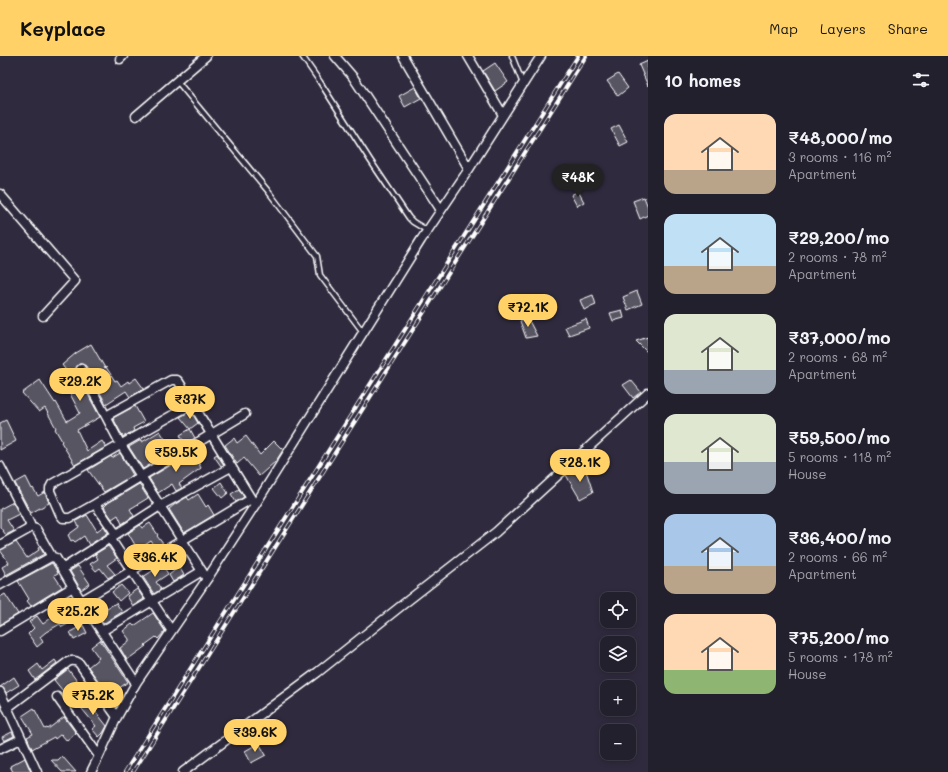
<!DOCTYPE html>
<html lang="en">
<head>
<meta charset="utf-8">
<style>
	:root { --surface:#23202e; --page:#2b2836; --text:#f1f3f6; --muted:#a3a3aa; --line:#403e4a; --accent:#ffd166 }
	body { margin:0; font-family:Mali,sans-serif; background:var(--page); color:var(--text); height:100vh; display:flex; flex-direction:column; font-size:15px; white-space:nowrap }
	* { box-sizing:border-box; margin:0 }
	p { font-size:13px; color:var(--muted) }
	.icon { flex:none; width:22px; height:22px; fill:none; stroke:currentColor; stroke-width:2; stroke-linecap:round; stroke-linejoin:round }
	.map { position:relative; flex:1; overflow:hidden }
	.drawer { display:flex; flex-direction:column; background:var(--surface); width:300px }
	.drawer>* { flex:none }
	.buttons { position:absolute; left:600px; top:536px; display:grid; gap:8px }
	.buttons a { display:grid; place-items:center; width:36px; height:36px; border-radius:8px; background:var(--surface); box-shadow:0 2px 6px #0003,0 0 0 1px var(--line); font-size:20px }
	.price { position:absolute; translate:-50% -34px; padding:0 9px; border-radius:14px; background:var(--accent); color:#111; font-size:13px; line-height:26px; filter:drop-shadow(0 1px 2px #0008) }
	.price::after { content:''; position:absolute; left:50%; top:24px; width:12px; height:9px; margin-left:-6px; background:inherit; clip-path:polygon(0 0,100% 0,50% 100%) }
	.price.current { background:#222; color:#fff }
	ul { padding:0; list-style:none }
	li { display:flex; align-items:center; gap:12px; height:100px; padding:0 16px }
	li span { display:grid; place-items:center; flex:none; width:112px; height:80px; border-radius:12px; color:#555 }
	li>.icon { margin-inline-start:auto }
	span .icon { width:48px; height:48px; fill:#fffc; stroke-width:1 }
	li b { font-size:17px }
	h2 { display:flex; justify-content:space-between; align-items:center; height:48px; padding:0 16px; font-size:17px }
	header { display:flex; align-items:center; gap:24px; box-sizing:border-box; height:56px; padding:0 20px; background:var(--accent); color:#111 }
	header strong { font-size:19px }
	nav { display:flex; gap:22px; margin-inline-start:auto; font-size:14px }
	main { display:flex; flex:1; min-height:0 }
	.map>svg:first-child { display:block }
	.building { fill:#595564; stroke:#fff }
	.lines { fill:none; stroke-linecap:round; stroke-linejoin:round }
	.service-casing { stroke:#fff; stroke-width:7 }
	.minor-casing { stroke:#fff; stroke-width:11 }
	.service { stroke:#2f2a3d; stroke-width:4 }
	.minor { stroke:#2f2a3d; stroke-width:8 }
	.rail-casing { stroke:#fff; stroke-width:4 }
	.rail { stroke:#2f2a3d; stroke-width:2.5; stroke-dasharray:8; stroke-linecap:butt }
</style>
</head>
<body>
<header>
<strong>Keyplace</strong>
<nav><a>Map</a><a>Layers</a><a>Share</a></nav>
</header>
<main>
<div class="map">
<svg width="648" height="716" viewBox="0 0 648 716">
	<rect width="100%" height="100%" fill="#2f2a3d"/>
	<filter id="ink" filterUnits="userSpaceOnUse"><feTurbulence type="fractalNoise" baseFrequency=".025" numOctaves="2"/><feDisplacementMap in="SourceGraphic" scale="8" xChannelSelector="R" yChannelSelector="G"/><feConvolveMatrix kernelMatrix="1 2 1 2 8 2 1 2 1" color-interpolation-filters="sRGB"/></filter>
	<g filter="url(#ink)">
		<!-- building -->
		<path class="building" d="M648,5V30L639,9Z
			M495,7L508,26L495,35L483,15Z
			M618,18L628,32L618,40L607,25Z
			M415,31L421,42L405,51L399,40Z
			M619,69L628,86L620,90L611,73Z
			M578,135L584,146L577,150L571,139Z
			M644,141L648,151V159L640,163L633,145Z
			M637,235L642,248L628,254L623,241Z
			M593,239L596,249L584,254L580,244Z
			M622,254L624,262L613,265L610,257Z
			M527,261L537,280L526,282L520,265Z
			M586,263L589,272L569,279L565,271Z
			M648,281V297L636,285Z
			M91,288L105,312L106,311L115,325L117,324L121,330L128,325L129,327L136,322L144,333L130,341L126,335L106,348L86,310L82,308H79L77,310L76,312V316L100,361L77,374L87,395L102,385L106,391L75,409L61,386L62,385L55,373L56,372L45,352L39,356L22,337L40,324L55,347L56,346L67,365L80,357L68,334L76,328L62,309L76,297Z
			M631,324L641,336L633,342L623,329Z
			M135,350L144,366L133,372L134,375L123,381L113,362Z
			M191,355L198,367L190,373L180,361Z
			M6,364L16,385L0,394V367Z
			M190,373L195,382L185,388L180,379Z
			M160,375L167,386L158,391L164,400L143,413L129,391L141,384L142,386Z
			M246,380L260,399L274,385L283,394L276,405L259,420L244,402L237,408L225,389L234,382L237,387Z
			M193,396L201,412L179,428L182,432L176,435L172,428L158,437L149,422Z
			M120,397L133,419L104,436L88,414L111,400L112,402Z
			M217,398L224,409L221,410L214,400Z
			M585,412L593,436L580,443L566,419L568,417Z
			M26,421L32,433L33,432L38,440L45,436L49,447L31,457L15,427Z
			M221,426L228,437L222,442L214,432Z
			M139,428L148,442L130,453L134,460L122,468L118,459L112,463L104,451L108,447Z
			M239,433L244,441L236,446L231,438Z
			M198,438L206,451L208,449L214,459L184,477L169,453L174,449L187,441L189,444Z
			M13,446L19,458L7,464L14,475L6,479L0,471V453Z
			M87,459L97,475L104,470L108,477L89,489L84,480L75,486L73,484L71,485L68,479L79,471L76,465Z
			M150,467L158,479L157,480L164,489L157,493L151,485L138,494L128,477L140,469L142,472Z
			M16,486L27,502L39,494L38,492L40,491L44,498L6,519L2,511L9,507L0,494Z
			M108,490L117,502L107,509L115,518L108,522L100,512L96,515L90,508L98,503L95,498Z
			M52,507L58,517L54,519L62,531L31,550L27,545L29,543L18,525Z
			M78,510L90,528L81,534L70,515Z
			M160,510H163L168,518L156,526L161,533L154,538L143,521Z
			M179,511L184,519L173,526L169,519Z
			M121,529L128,537L119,545L112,536Z
			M137,533L144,543L133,550L127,540Z
			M5,538L18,558L0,569V541Z
			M99,541L107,552L116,547L122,556L103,568L89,546Z
			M63,543L70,557L64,561L68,568L62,571L60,568L46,576L40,581L43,586L37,591L28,578L34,572L29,566L37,560L43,568L62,554L58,546Z
			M153,557L165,575L158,583L156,581L145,589L146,590L127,604L120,592L129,585V583L123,575L132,568L134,570Z
			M83,569L87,577L74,584L70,576Z
			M100,584L128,626L109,639L88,611L99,602L91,591Z
			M55,604L57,607L35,624L29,615L38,608L42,614Z
			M68,613L80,629L67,640L54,624Z
			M14,621L19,629L6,637L3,632L0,631Z
			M88,640L94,650L92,651L107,670L103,677L99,681L92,673L96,670L78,648Z
			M34,652L45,673L47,672L48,673L64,661L76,677L67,685L61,678L55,683L54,681L32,693L27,681L33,678L22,660Z
			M12,676L14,680L4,685L2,681Z
			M259,687L266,699L251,707L245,695Z
			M62,700L76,716H62L51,704H58Z
			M25,702L31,716H13L10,710Z"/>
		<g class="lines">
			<!-- service casing -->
			<g class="service-casing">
				<path id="service" d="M302,0L320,26L370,104L409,162L413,166L428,175
					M512,0L523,28
					M177,25L268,135L317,200L320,219L363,276"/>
			</g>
			<!-- minor casing -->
			<g class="minor-casing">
				<path id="minor" d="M335,0L353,21L441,154
					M403,0L469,113
					M468,0L503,59
					M120,3L123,0
					M136,60L206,0
					M0,138L75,225L43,260
					M81,313L121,389L207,523
					M192,348L52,428L50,432V435L60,458L63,462H70L95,448L245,358
					M106,360L171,324H177L179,326L255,449
					M0,410L30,468V471L27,474L0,489
					M95,448L116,478
					M30,471L36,473L52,501
					M110,482L171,574
					M62,513L160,450L231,411
					M0,529L49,502L52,501L56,502L77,538L136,627
					M81,545L251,443
					M0,575L73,531
					M102,575L202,515
					M0,636L37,716
					M57,641L99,700
					M7,652L68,606C72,604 75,604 79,607L117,661
					M0,693L21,683
					M91,716L99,700L117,661L136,627L207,523L255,449L421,184L469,113L541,0
					M183,716L318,616L406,546L496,476L648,337"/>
			</g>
			<!-- service -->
			<use href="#service" class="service"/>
			<!-- minor -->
			<use href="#minor" class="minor"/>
			<!-- rail casing -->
			<g class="rail-casing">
				<path id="rail" d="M125,716L578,0
					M133,716L586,0"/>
			</g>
			<!-- rail -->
			<use href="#rail" class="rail"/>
		</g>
	</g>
</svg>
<div class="buttons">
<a><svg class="icon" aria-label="locate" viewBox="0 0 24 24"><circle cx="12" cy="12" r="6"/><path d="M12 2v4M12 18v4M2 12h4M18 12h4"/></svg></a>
<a><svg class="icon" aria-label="layers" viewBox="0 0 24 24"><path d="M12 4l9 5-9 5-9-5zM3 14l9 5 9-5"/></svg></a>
<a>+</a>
<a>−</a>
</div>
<b class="price current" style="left:578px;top:142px">₹48K</b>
<b class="price" style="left:528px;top:272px">₹72.1K</b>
<b class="price" style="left:80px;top:346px">₹29.2K</b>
<b class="price" style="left:190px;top:364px">₹37K</b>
<b class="price" style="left:176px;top:417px">₹59.5K</b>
<b class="price" style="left:580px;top:427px">₹28.1K</b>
<b class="price" style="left:155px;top:522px">₹36.4K</b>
<b class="price" style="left:78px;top:576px">₹25.2K</b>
<b class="price" style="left:93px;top:660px">₹75.2K</b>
<b class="price" style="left:255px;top:697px">₹39.6K</b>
</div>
<section class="drawer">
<h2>10 homes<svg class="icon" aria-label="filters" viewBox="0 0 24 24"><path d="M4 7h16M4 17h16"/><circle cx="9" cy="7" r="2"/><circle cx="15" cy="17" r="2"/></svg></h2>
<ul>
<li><span style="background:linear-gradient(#ffd9b3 70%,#b9a48a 0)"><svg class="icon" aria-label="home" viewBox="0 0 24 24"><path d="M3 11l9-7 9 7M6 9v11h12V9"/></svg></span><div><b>₹48,000/mo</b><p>3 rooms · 116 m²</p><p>Apartment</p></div></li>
<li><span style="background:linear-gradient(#bfe0f5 65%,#b9a48a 0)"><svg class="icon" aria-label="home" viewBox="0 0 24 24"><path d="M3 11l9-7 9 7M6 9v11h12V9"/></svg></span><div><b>₹29,200/mo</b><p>2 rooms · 78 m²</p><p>Apartment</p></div></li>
<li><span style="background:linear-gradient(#dfe7d0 70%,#9aa5b1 0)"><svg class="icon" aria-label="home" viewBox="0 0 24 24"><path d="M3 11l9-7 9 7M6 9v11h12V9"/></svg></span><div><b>₹37,000/mo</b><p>2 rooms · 68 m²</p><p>Apartment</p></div></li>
<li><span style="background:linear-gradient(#dfe7d0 60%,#9aa5b1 0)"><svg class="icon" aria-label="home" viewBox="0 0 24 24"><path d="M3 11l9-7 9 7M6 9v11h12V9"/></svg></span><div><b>₹59,500/mo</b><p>5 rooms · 118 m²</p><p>House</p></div></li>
<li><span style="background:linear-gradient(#a9c7e8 65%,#b9a48a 0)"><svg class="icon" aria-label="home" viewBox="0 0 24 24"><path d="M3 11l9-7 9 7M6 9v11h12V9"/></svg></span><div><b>₹36,400/mo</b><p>2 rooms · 66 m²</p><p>Apartment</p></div></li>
<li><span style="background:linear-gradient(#ffd9b3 70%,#8fb573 0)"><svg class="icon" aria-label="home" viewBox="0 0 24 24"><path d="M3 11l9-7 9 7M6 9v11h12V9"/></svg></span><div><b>₹75,200/mo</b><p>5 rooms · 178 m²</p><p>House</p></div></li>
</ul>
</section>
</main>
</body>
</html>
